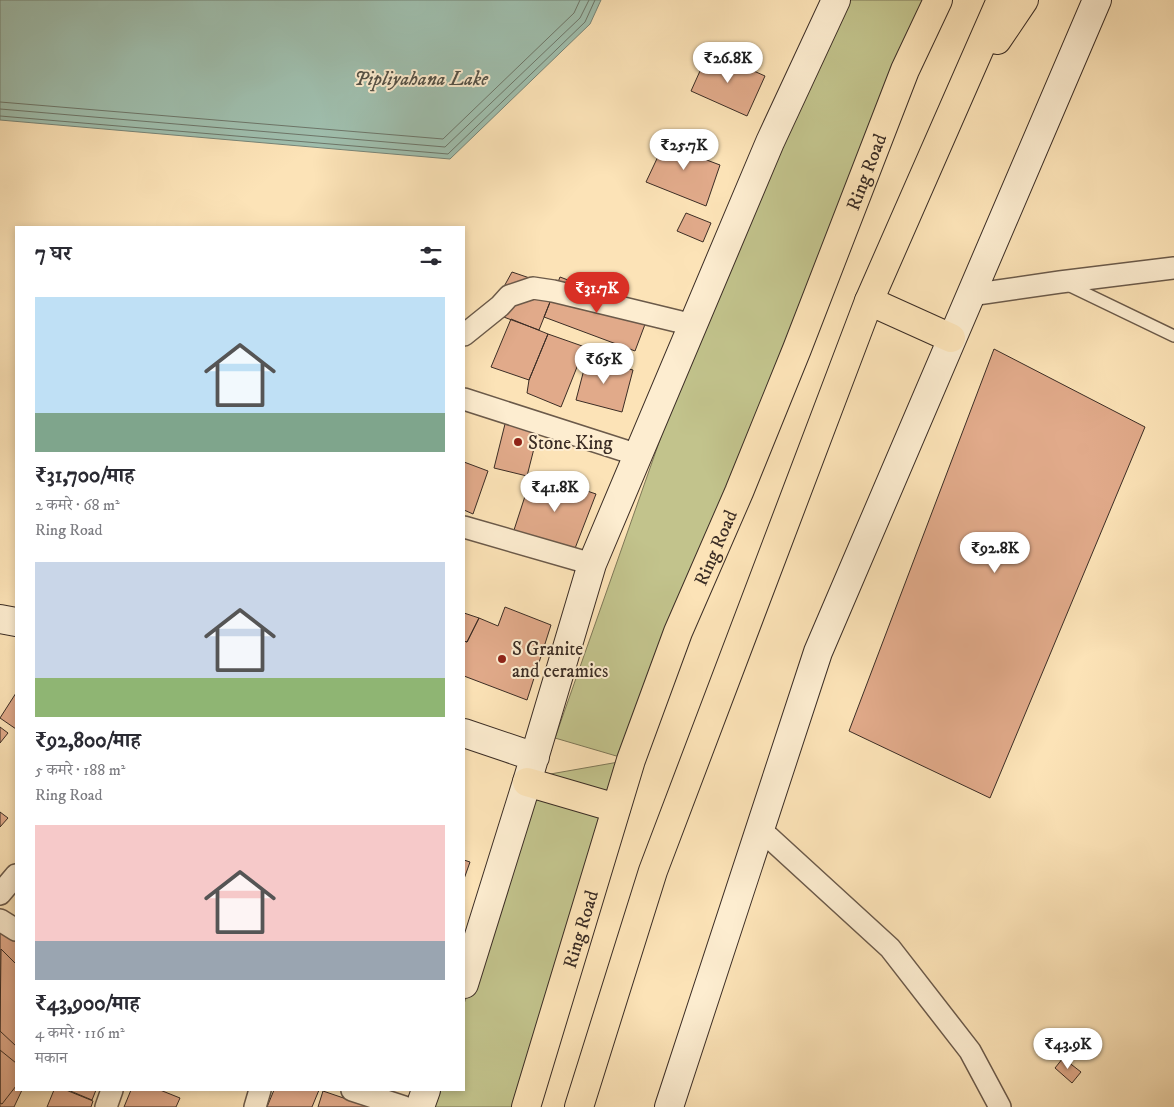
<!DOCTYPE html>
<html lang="hi">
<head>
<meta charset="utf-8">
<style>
	:root { --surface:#fff; --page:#f2f2f3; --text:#2b2b33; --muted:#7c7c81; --accent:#d93025 }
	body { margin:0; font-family:"IM FELL DW Pica","Noto Serif Devanagari",serif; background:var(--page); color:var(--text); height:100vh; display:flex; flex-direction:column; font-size:19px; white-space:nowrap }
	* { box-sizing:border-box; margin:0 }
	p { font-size:16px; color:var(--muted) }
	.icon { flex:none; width:28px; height:28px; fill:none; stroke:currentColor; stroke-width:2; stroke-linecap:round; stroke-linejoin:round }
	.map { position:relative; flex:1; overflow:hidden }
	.panel { position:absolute; left:15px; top:226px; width:450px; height:865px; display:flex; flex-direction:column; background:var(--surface); border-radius:0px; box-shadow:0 2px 8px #0003 }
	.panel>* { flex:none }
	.price { position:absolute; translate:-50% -42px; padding:0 11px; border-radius:18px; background:#fff; color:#222; font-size:16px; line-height:32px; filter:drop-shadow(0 1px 2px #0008) }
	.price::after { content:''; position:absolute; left:50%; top:30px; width:15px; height:11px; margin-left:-8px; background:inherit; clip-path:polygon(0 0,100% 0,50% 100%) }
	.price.selected { background:var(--accent); color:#fff }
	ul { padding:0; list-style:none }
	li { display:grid; align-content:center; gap:10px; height:265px; padding:0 20px }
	li span { display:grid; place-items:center; height:155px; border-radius:0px; color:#555 }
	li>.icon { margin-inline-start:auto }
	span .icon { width:90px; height:90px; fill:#fffc; stroke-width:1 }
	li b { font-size:21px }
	h2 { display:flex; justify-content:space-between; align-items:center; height:60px; padding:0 20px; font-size:21px }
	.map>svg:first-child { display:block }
	.green { fill:#c2c38c; stroke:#7e7858 }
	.water { fill:#9fbead; stroke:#778477 }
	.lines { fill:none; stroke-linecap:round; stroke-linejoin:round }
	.shore { stroke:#6d7669; stroke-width:1 }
	.building { fill:#e1aa8a; stroke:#3b2d25 }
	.lane-casing { stroke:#6b5a4a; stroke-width:14 }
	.street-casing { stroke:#6b5a4a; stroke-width:24 }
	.secondary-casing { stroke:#3b2d25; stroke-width:30 }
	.primary-casing { stroke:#3b2d25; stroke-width:30 }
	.lane { stroke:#fdedd0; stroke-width:11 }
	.street { stroke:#fdedd0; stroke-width:21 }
	.secondary { stroke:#fdedd0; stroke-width:28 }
	.primary { stroke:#fce3b7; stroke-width:28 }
	.poi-dot { fill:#8f2418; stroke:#fdedd0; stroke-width:2 }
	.labels { text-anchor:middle; stroke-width:4; stroke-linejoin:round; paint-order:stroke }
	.street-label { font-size:19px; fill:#3b2d25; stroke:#fdedd0 }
	.poi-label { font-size:19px; fill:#3b2d25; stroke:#fdedd0; text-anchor:start }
	.water-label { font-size:20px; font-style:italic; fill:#545147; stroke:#fdedd0 }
</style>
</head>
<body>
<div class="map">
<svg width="1174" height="1107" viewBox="0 0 1174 1107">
	<rect width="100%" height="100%" fill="#fce3b7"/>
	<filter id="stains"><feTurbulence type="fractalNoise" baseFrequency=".004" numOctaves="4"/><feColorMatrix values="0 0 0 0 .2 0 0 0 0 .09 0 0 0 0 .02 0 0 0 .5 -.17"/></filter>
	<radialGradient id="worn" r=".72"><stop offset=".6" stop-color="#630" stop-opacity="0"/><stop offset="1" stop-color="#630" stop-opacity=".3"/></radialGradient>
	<!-- green -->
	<path class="green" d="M847,0H945L797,349L518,1107H430L435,1090H464V1004L539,776L630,760L555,738L700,326Z"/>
	<!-- water -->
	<path class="water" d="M0,0H601L590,24L450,159L0,120Z"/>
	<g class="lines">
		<!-- shore -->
		<path class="shore" d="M0,102L443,139L574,13L580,0
			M0,109L445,147L580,18L589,0
			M0,116L448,154L585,22L595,0"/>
	</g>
	<!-- building -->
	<path class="building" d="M709,51L765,76L747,116L691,91Z
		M669,133L707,151L704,159L720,165L706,206L646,182Z
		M686,213L711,223L703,242L677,231Z
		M512,272L556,287L539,330L490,312Z
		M560,277L650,311L635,351L544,317Z
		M511,319L548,334L529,380L491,367Z
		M548,334L585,347L561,407L527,393L529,380Z
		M994,349L1145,427L990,798L849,731Z
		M587,358L633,370L622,412L576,400Z
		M509,408L542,417L527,476L494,468Z
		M464,462L488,471L473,514L464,510Z
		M540,475L596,494L574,551L514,530L528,487L535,490Z
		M505,607L551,625L527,700L464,676V641L467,642L479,618L498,626Z
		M464,613L479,618L467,642L464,641Z
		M16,693V729L0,718Z
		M0,727L8,733L0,743Z
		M0,812L8,818L0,827Z
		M464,860L470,862L464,879Z
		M2,929L16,941V1090H22L14,1107H0V931Z
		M1,949L16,964V1046L0,1031Z
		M0,1050L16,1063V1086L2,1104L0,1103Z
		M1063,1058L1081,1072L1072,1083L1055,1068Z
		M54,1090H66L93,1101L91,1107H47Z
		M68,1090H96L92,1100Z
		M131,1090H160L180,1098L176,1107H124Z
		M274,1090H319L312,1107H267Z
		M323,1091L367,1106V1107H318Z"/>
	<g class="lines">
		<!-- lane casing -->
		<g class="lane-casing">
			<path id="lane" d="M1066,284L1174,336"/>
		</g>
		<!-- street casing -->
		<g class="street-casing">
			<path id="street" d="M970,295L1060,282L1174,268
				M464,335L500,306L509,296L533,288L553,291L693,325
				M464,399L638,455
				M464,527L592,564
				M760,829L890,948L970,1051L1000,1107
				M0,894L16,875
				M0,920L16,930
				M352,1090L404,1107
				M106,1107L112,1090
				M255,1107L260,1090"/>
		</g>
		<!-- secondary casing -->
		<g class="secondary-casing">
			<path id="secondary" d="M0,619L16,622
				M464,733L535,757
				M464,984L527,782L592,564L770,142L836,0
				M420,1107L426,1090
				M669,1107L818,652L1097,0"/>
		</g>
		<!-- primary casing -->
		<g class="primary-casing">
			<g id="primary">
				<path d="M997,40L1024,0"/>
				<path d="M869,301L951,338"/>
				<path d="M527,782L616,808"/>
				<path id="s1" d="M526,1107L631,760L678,632L739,492L797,349L905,70L938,0"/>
				<path d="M579,1107L653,871L869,301L1001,0"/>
			</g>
		</g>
		<!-- lane -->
		<use href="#lane" class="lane"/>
		<!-- street -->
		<use href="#street" class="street"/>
		<!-- secondary -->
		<use href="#secondary" class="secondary"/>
		<!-- primary -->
		<use href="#primary" class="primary"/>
	</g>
	<!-- markers -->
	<g class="poi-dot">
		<circle cx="518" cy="442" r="5"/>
		<circle cx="502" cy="659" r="5"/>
	</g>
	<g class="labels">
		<!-- street labels -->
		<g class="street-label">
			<text dy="7" stroke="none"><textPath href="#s1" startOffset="996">Ring Road</textPath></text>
			<text dy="7" stroke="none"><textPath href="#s1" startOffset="591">Ring Road</textPath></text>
			<text dy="7" stroke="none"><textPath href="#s1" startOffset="186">Ring Road</textPath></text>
		</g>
		<!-- poi labels -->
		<g class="poi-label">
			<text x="528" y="449">Stone King</text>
			<text x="512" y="655">S Granite<tspan x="512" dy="22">and ceramics</tspan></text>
		</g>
		<!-- water labels -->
		<g class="water-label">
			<text x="421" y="85">Pipliyahana Lake</text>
		</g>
	</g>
	<rect width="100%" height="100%" filter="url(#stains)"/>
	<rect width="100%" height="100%" fill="url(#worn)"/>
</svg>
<b class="price" style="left:728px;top:84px">₹26.8K</b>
<b class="price" style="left:684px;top:171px">₹25.7K</b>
<b class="price selected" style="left:597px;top:314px">₹31.7K</b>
<b class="price" style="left:604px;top:385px">₹65K</b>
<b class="price" style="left:555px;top:513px">₹41.8K</b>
<b class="price" style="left:995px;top:574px">₹92.8K</b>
<b class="price" style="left:1068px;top:1070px">₹43.9K</b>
<section class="panel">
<h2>7 घर<svg class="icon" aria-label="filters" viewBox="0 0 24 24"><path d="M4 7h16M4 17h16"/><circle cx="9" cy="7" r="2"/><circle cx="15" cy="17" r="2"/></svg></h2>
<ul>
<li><span style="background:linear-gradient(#bfe0f5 75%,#7fa58c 0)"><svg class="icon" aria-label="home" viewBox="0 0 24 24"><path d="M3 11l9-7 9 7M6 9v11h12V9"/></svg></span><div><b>₹31,700/माह</b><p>2 कमरे · 68 m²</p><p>Ring Road</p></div></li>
<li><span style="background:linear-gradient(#c9d6e8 75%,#8fb573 0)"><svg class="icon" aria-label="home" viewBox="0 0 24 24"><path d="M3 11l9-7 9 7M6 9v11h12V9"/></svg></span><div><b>₹92,800/माह</b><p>5 कमरे · 188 m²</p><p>Ring Road</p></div></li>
<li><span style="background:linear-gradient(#f6c9c9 75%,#9aa5b1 0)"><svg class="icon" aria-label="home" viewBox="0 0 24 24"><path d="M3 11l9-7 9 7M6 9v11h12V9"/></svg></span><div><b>₹43,900/माह</b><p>4 कमरे · 116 m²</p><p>मकान</p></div></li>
</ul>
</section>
</div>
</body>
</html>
